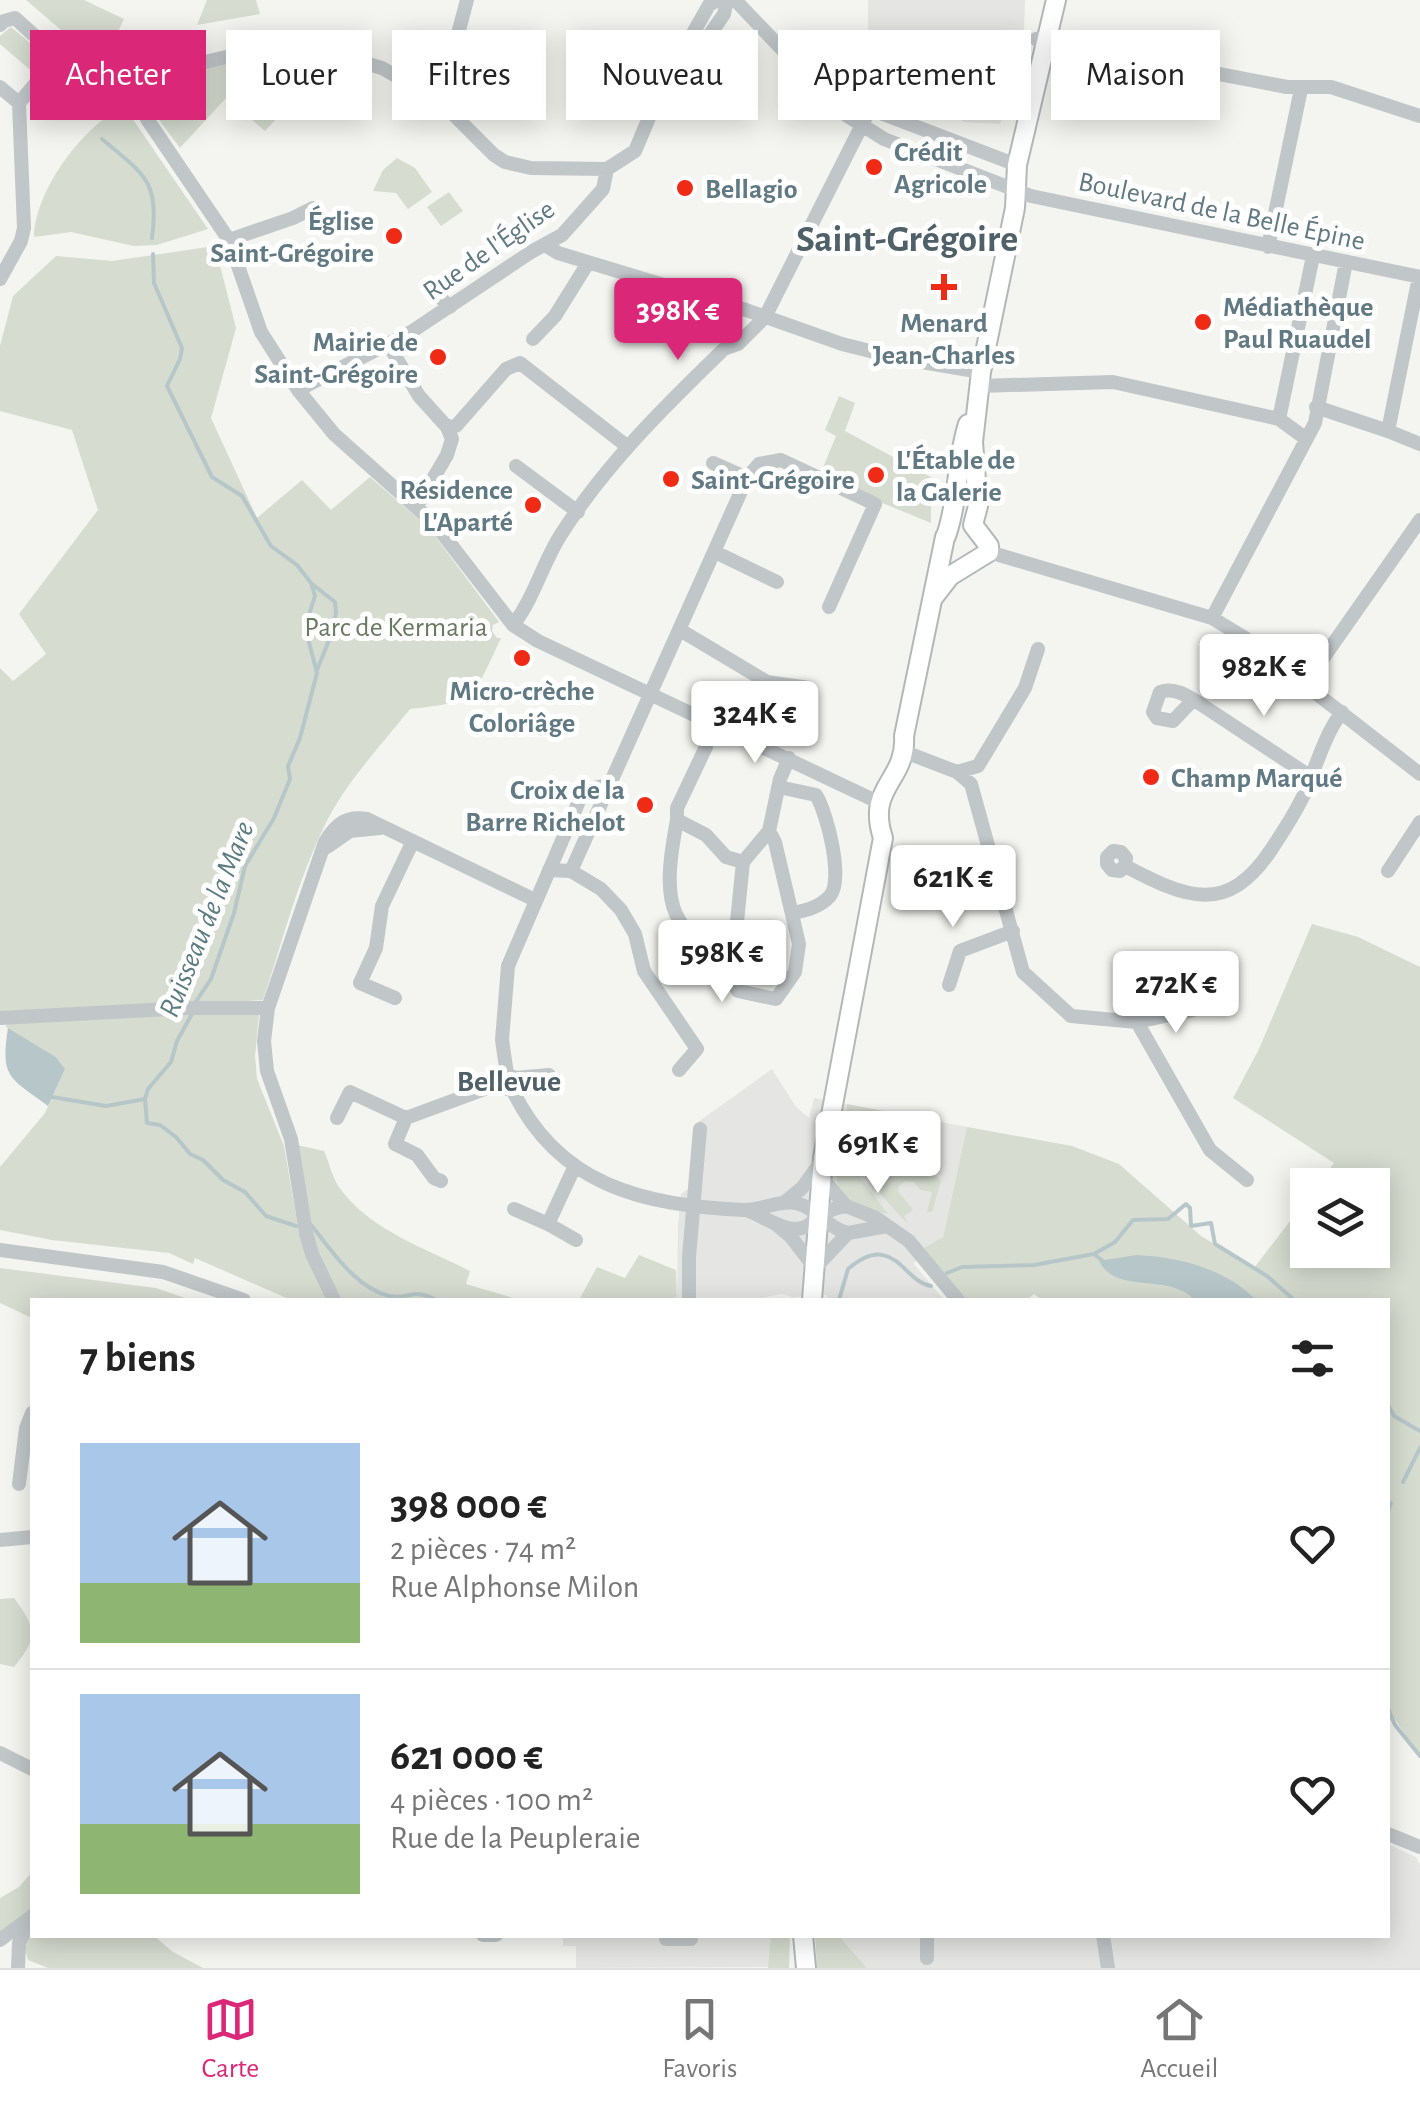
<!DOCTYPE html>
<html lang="fr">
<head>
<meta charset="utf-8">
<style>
	:root { --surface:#fff; --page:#f2f2f2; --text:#222; --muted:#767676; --line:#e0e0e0; --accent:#db2777 }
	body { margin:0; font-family:"Alegreya Sans",sans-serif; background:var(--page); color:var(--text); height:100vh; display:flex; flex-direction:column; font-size:38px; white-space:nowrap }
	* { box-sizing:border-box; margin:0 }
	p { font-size:32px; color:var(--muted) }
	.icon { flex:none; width:55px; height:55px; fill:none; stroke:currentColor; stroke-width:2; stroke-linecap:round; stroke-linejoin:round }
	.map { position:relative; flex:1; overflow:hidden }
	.details { position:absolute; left:30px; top:1298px; width:1360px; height:640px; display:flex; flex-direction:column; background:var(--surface); border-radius:0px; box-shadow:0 5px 25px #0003 }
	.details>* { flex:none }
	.banner { position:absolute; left:30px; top:30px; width:1360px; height:90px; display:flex; gap:20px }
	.controls { position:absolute; left:1290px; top:1168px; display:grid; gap:20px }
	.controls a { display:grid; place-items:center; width:100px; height:100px; border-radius:0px; background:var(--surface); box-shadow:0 5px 25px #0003; font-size:50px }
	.price { position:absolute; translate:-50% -85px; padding:0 22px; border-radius:10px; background:#fff; color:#222; font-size:32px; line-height:65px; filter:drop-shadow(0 2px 5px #0008) }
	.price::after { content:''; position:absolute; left:50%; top:60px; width:30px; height:22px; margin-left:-15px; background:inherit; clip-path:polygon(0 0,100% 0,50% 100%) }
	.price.active { background:var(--accent); color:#fff }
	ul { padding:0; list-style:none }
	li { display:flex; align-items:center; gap:30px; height:250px; padding:0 50px }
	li+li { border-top:2px solid var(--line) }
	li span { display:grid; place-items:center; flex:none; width:280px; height:200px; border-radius:0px; color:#555 }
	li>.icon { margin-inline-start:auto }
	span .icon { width:120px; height:120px; fill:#fffc; stroke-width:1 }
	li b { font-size:42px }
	h2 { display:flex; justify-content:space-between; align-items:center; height:120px; padding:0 50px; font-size:42px }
	.chip { padding:0 35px; border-radius:0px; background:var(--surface); box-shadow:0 5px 25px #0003; font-size:35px; line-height:90px }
	.chip.active { background:var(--accent); color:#fff }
	.menu { display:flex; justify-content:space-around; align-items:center; height:140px; border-top:2px solid var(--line); background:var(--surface); font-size:28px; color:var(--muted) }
	.menu a { display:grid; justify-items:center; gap:5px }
	.menu .active { color:var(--accent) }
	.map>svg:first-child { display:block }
	.built { fill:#e5e5e3 }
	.green { fill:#d6dcd0 }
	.water { fill:#b7c7c9 }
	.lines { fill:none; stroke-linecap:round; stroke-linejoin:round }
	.stream { stroke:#b7c7c9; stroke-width:4 }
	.major-casing { stroke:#b2b8ba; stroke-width:22 }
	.minor { stroke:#c1c6c8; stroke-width:14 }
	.major { stroke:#fff; stroke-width:18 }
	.poi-dot { fill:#ef2a15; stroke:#fff; stroke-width:4 }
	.labels { text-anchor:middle; stroke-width:10; stroke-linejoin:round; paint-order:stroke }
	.poi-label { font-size:28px; font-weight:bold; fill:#617983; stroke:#fff; text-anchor:start }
	.street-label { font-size:28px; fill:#617983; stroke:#fff }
	.park-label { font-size:28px; fill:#697a60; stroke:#fff }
	.water-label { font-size:30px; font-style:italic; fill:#5c7c81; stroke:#fff }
	.neighbourhood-label { font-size:30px; font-weight:bold; fill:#4f6068; stroke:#fff }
	.district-label { font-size:38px; font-weight:bold; fill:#4f6068; stroke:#fff }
</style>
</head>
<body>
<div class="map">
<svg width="1420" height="1968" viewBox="0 0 1420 1968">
	<rect width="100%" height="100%" fill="#f4f4f0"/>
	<!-- built -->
	<path class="built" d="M868,0H1025L1023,60L1019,65L1000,124L964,122L945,110L946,65L894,63L868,41Z
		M772,1069L796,1107L809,1118L814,1098L967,1127L943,1237L924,1248L914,1264L944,1300H828L827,1295L792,1297L782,1294L749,1300H677L678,1226L681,1194L689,1188L693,1133L698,1122Z
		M1388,1844L1416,1857L1420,1865V1968H867L838,1935H1388Z
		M563,1935H771L770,1967L576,1968V1946H563Z"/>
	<!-- green -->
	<path class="green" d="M26,0H84L124,19L112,44L75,42Z
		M207,0H256L260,14L197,25Z
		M11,27L46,56L47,60L35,74L0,44V36Z
		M261,55L271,60H293L290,104L265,131L226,98L180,148L154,113L150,99L161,79Z
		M94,62L127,69L138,82V97L126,95L109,74Z
		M130,104H133L134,121L208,229L157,245L134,246L71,232L34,237C35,190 85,121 130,104Z
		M397,158L415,168L432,192L408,209L396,193L373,191L383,170Z
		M449,192L463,211L441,226L427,207Z
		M215,246L236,328L211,418L257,518L302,480L331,510L370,477L429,528L499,622L493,625L492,631L497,638H501C473,697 478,702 410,709C380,747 343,785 323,829C297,883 282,943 263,1000L0,1015V668L13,681L46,654L19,614L98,510L72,430L0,411V346L13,296L56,256L112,261Z
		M839,396L855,403L845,431L938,481L931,499V523L880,502L822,470L836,436L825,430Z
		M1312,924L1358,937L1420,967V1756L1388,1709V1300H1042L1034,1294L1027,1300H965L924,1248L943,1237L967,1127L1072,1146L1119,1164L1201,1236L1254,1268L1307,1199L1308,1250H1372V1185H1318L1334,1163L1233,1098L1259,1049Z
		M202,1012L259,1015L255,1056L257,1079L284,1146L299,1233L312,1229L297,1145L324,1151C329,1162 332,1177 339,1187C369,1230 425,1248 470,1271L466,1284L520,1300H291L195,1258L193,1264L169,1253L52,1240L0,1230V1167L45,1113L65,1069L56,1057L6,1027L8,1021Z
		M847,1104L935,1121V1129L909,1121L902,1126L876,1118L871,1131L885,1135L881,1149C897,1162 933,1170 941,1181L932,1212H927L932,1192L920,1190L914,1182L905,1181L899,1186L898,1191L913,1210L904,1216L908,1224C873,1187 846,1158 847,1104Z
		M836,1150L846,1151L859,1175L888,1214C841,1202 834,1200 836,1150Z
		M639,1255L676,1270L677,1300H579L597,1267L625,1278Z
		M0,1268L156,1288L191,1300H32V1318L0,1303Z
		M14,1598C37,1630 39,1636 14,1667L0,1664V1599Z
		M32,1872V1910L0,1937V1898L19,1887Z
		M32,1931V1935H153L173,1952L203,1968H48L28,1960L25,1949Z
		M771,1935H790L789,1968H768Z
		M815,1935H838L867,1968H817Z"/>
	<!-- water -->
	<path class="water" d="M8,1028L56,1057L65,1069L48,1106C10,1077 0,1079 8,1028Z
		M1136,1255C1178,1257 1225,1268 1256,1300H1195C1166,1271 1117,1296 1099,1261Z"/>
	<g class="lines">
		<!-- stream -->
		<path class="stream" d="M55,97L77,118
			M102,139C143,174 160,180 152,238
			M153,254L154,283L182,348L180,359L167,386L212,477L242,496L271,546L297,565L311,583L315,596L305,627L317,673L300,738L288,766L290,779L274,818L245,866L234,913L211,979L195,1003
			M312,584L335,602L336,613L331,635L317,670
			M193,1012L177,1041L171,1062L148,1089L145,1099L147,1123L160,1125L176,1137L190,1154L203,1160L223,1180L245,1192L266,1216L296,1226
			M52,1097L106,1106L145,1099
			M311,1225C331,1249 355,1288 389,1296C409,1300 413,1287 436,1300
			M1094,1254L1115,1242L1133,1220L1168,1219L1186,1204L1190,1208L1191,1226L1211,1223L1215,1244L1267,1276L1294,1300
			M947,1273L962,1267L1034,1265L1094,1254L1104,1262
			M839,1300L848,1269C894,1230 903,1282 931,1286
			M1388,1405L1394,1416L1420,1431
			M1403,1482L1420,1448
			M1388,1511L1391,1503
			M1388,1709L1395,1725L1420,1756"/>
		<!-- major casing -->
		<g class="major-casing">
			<path id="major" d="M973,525L978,506L973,442L981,372L1015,208L1017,165L1056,0
				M946,536C959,499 956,461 968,424
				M933,598L950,576L989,552V546L973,525
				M812,1300L823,1158L883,838C866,786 907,781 904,736L945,537
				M803,1935L806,1968"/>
		</g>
		<!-- minor -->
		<path class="minor" d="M735,0L843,113L884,139L1031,196L1420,277
			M0,25L4,21L15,18L58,57
			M1036,39L1287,87H1331L1420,116
			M688,52L687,44L709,5L717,0
			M58,57L110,56L152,69L170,70L265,48L324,51L382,68L440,101L494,155L505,162L531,168L607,169L635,151L662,87L688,52L702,46L724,14L727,0
			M152,69L143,101L147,119L229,240L261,332L298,390L334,434L435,524L513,625L538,641L878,802
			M826,82L842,95L870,109L1017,165
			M0,87L19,103
			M440,101L467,0
			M19,103L58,57
			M229,240L293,218L313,208
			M545,245L558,253L746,310L842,344L898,358L981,372
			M1268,247L1301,89
			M1419,277L1388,431L1420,444
			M0,279L21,241L24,228L19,103
			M430,288L450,307
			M533,339L555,316L588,263
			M388,344L419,396L447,427L452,439L447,455L417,506
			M979,386L1113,382L1279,419L1305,438
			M298,390L411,332L531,252L562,235L603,189L607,169
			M1316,407L1388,431
			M1279,419L1313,256
			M447,427L456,426L506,369L520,363L628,447
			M713,463L747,478
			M516,466L578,512
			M715,552L777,582
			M989,552L1212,618L1245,638L1420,774
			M1212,618L1315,423L1346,262
			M513,625C534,598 542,565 560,536C604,466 665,406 724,349L738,344L765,317L870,109
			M680,630L767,682L809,688
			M1305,684L1420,520
			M1193,700L1173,721L1157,718L1153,712L1160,692C1176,686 1192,699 1205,707L1311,777
			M706,747L677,808V820L706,835L726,857L743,862
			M905,752L957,772L971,784L1023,972L1071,1016L1137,1022L1210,1150L1247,1180
			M957,772L978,766L1025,688L1038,649
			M779,787L816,795C827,813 844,879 830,896C820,907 807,910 794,913
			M677,820C672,847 664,889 676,914C687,938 714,961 731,981
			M769,831L775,842L799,944L795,972L776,999L738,991L731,981L743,862L769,831L780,779L789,758
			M327,847L350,831L380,828
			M1125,866L1120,871L1112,870L1107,864V857L1113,851L1121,852L1126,858L1125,866C1186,898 1227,916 1271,850C1284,830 1297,811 1306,790C1317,764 1325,734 1342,712
			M549,870L571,871L747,478L759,464L781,460L875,504L829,607
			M571,871L601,889L621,910L635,934L644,971L697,1049L679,1070
			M1388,871L1420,822
			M949,985L960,951L1013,931
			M395,998L360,983L376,948L382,906L413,841
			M0,1018L188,1008H268
			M1137,1022L1206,1007
			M507,1074L502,1040L508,966L580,799L589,789L607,785
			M515,1078L549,1075
			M512,1089C558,1186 643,1205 743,1210C761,1211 777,1200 796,1203C817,1208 827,1228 848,1233
			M337,1118L350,1092L406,1118
			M574,1168L548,1224L576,1240
			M822,1178L846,1206L876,1218L909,1241L958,1300
			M441,1181L434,1178L417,1155L395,1144L406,1118L501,1083L507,1074L515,1078L512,1089H507L501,1083
			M785,1202L802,1188L823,1159
			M514,1209L548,1224
			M749,1211C767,1218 792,1238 810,1224C824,1214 828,1209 846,1206
			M777,1225L791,1237L815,1268L848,1233L887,1226
			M0,1250L163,1272L244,1300
			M334,1300L312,1254L306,1233L291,1139L267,1071L264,1041L268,1008L325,842C335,825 346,815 367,819L535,900
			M689,1300V1257L700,1129
			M19,1484L26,1428L32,1413
			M0,1540L32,1537
			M0,1753L32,1769
			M1388,1834L1420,1847
			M483,1935H496
			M666,1935V1939H691
			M1103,1935L1108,1968
			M0,1940L32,1916
			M927,1958V1935
			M18,1968L19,1943L32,1918"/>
		<!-- major -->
		<use href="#major" class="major"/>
	</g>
	<!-- markers -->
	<g class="poi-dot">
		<circle cx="874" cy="167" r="10"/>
		<circle cx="685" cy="188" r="10"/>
		<circle cx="394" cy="236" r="10"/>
		<path d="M939 272h10v10h10v10h-10v10h-10v-10h-10v-10h10z"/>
		<circle cx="1203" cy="322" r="10"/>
		<circle cx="438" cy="357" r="10"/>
		<circle cx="876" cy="475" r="10"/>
		<circle cx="671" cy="479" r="10"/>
		<circle cx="533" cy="505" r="10"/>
		<circle cx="522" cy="658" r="10"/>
		<circle cx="1151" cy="777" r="10"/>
		<circle cx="645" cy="805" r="10"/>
	</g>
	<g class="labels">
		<!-- poi labels -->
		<g class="poi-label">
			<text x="894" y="161">Crédit<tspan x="894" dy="32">Agricole</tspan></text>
			<text x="705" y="198">Bellagio</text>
			<text x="374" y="230" text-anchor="end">Église<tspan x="374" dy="32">Saint-Grégoire</tspan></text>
			<text x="1223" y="316">Médiathèque<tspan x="1223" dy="32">Paul Ruaudel</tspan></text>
			<text x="944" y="332" text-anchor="middle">Menard<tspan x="944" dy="32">Jean-Charles</tspan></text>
			<text x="418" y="351" text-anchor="end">Mairie de<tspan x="418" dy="32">Saint-Grégoire</tspan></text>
			<text x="896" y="469">L'Étable de<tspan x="896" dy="32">la Galerie</tspan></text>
			<text x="691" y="489">Saint-Grégoire</text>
			<text x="513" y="499" text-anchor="end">Résidence<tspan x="513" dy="32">L'Aparté</tspan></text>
			<text x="522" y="700" text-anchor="middle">Micro-crèche<tspan x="522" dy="32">Coloriâge</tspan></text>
			<text x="1171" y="787">Champ Marqué</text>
			<text x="625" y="799" text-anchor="end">Croix de la<tspan x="625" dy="32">Barre Richelot</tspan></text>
		</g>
		<!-- street labels -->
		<g class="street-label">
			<text transform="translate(1222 210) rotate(12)" y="10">Boulevard de la Belle Épine</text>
			<text transform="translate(488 249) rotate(-35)" y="10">Rue de l'Église</text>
		</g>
		<!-- park labels -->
		<g class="park-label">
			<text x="396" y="636">Parc de Kermaria</text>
		</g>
		<!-- water labels -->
		<g class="water-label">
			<text transform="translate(206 919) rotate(-68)" y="10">Ruisseau de la Mare</text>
		</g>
		<!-- neighbourhood labels -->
		<g class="neighbourhood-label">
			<text x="509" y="1091">Bellevue</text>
		</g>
		<!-- district labels -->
		<g class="district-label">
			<text x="907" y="251">Saint-Grégoire</text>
		</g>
	</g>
</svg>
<div class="controls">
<a><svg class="icon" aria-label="layers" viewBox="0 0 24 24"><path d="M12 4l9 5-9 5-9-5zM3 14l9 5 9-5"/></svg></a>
</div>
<b class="price active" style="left:678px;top:363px">398K €</b>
<b class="price" style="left:1264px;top:719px">982K €</b>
<b class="price" style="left:755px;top:766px">324K €</b>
<b class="price" style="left:953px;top:930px">621K €</b>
<b class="price" style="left:722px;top:1005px">598K €</b>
<b class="price" style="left:1176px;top:1036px">272K €</b>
<b class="price" style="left:878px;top:1196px">691K €</b>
<div class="banner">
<a class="chip active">Acheter</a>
<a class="chip">Louer</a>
<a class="chip">Filtres</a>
<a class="chip">Nouveau</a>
<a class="chip">Appartement</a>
<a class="chip">Maison</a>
</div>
<section class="details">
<h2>7 biens<svg class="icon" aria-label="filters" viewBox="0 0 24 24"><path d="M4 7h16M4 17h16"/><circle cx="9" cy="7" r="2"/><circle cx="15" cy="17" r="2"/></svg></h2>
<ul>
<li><span style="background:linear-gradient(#a9c7e8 70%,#8fb573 0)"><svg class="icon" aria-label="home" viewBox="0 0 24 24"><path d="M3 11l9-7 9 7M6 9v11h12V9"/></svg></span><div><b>398 000 €</b><p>2 pièces · 74 m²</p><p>Rue Alphonse Milon</p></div><svg class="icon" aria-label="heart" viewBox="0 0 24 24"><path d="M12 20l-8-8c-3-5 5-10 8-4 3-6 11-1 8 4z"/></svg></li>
<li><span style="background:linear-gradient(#a9c7e8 65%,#8fb573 0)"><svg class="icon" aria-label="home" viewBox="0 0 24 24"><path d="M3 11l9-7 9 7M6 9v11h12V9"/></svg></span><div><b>621 000 €</b><p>4 pièces · 100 m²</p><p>Rue de la Peupleraie</p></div><svg class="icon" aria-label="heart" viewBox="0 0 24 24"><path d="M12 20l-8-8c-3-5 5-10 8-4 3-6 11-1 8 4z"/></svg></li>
</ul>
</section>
</div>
<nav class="menu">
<a class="active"><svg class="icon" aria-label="map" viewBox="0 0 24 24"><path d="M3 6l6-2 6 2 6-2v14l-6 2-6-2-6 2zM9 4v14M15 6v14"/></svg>Carte</a>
<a><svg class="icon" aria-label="saved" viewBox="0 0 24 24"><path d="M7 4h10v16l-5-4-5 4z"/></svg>Favoris</a>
<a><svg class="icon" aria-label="home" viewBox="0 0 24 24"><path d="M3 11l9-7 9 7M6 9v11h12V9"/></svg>Accueil</a>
</nav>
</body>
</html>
